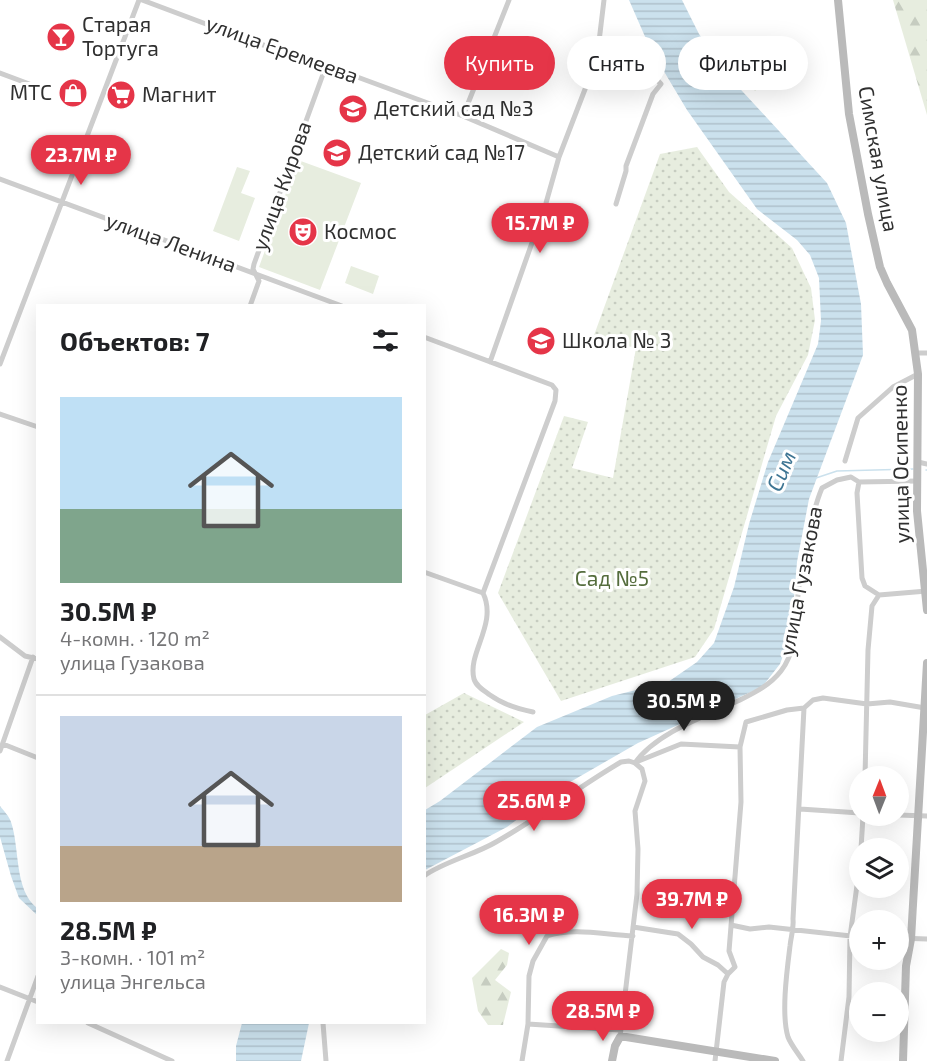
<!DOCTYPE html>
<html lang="ru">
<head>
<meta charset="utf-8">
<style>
	:root { --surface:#fff; --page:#f6f6f6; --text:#202124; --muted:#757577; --line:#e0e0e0; --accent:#e53548 }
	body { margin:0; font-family:"Exo 2",sans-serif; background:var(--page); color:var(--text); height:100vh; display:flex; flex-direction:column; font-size:22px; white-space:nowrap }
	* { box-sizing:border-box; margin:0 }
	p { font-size:20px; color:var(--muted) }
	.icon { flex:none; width:33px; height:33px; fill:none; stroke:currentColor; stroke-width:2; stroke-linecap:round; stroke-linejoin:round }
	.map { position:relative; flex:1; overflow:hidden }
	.sheet { position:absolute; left:36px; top:304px; width:390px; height:720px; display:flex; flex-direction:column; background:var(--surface); border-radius:0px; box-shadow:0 6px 24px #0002 }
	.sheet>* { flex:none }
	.top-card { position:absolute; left:444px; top:36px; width:393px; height:54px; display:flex; gap:12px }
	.needle { width:39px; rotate:1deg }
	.fabs { position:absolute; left:849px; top:766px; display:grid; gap:12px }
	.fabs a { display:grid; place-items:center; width:60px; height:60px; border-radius:50%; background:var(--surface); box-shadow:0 6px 24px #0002; font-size:30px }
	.price { position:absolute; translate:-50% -51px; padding:0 14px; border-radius:21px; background:var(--accent); color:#fff; font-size:20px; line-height:39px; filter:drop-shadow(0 2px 3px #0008) }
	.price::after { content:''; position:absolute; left:50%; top:36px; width:18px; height:14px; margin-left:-9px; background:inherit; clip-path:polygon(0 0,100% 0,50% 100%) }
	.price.selected { background:#222; color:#fff }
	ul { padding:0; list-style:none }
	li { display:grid; align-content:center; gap:12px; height:318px; padding:0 24px }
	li+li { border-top:2px solid var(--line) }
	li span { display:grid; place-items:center; height:186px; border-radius:0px; color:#555 }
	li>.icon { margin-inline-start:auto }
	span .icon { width:108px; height:108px; fill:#fffc; stroke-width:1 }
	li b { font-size:26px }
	h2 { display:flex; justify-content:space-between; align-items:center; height:72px; padding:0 24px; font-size:26px }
	.pill { padding:0 21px; border-radius:27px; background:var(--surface); box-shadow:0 6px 24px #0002; font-size:21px; line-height:54px }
	.pill.selected { background:var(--accent); color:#fff }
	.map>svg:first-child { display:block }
	.grass { fill:url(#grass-dots) }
	.forest { fill:url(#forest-firs) }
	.park { fill:#e7eddf }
	.water { fill:url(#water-rules) }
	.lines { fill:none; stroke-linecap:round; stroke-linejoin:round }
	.stream { stroke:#cbe1ed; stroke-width:1.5 }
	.minor { stroke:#cdcdcd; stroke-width:5 }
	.secondary { stroke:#bababa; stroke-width:8 }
	.labels { text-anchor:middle; stroke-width:6; stroke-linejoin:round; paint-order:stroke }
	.poi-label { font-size:21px; fill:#303030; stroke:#fff; text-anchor:start }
	.street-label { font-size:21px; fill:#303030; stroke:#fff }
	.park-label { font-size:21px; fill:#556d3d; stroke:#fff }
	.water-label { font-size:22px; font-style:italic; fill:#3e7593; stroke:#fff }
</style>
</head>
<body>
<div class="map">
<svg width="927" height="1061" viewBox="0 0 927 1061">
	<defs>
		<pattern id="grass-dots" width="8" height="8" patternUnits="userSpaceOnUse" patternTransform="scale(1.5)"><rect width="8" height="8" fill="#e7eddf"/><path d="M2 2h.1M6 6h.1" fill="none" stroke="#c6ccc0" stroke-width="1.8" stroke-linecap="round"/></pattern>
		<pattern id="forest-firs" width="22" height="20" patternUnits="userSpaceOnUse" patternTransform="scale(1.5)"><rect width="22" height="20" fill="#e7eddf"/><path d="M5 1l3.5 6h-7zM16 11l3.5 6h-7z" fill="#c6ccc0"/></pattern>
		<pattern id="water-rules" width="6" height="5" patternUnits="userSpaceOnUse" patternTransform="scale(1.5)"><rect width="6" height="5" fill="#cbe1ed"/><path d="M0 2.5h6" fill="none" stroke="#afc1cc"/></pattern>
	</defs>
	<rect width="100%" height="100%" fill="#fff"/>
	<!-- grass -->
	<path class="grass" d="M697,147L729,192L792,248L811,288L815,320L808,355L776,416L714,629L695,657L561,701L498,593L564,416L588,422L572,468L613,478L636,348L593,338L660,154Z
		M464,693L524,722L425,788V715Z"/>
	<!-- forest -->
	<path class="forest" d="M893,0H927V115Z
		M501,949L509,953L507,965L495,980L511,992L503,1025H488L478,1011L472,978Z"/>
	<!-- park -->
	<path class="park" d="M751,51L773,76L755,91L734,66Z
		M298,160L361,183L320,290L259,267Z
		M237,167L250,171L241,193L255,198L239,241L213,231Z
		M351,266L379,276L373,294L345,283Z"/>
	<!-- water -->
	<path class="water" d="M629,0H682L699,34L731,79L827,183L846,223L861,304L863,355L809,499L797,562L791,634L780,664L762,687L638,743L558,789L507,827L425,870V810L440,801L537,727L612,696L668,682L697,662L714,643L734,587L749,524L768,462L818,344L821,321L819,278L810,255L797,240L757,209L687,110L650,48Z
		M0,806C4,811 9,816 11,822C20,848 14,890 37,908V915L19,898L11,876L0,837Z
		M242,1023H309L301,1061H236V1046Z"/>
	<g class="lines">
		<!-- stream -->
		<path class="stream" d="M926,470H927
			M816,478L837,471L913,469"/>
		<!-- minor -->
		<path class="minor" d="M142,0L254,42L322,64L463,116L559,157L546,203L490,362
			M597,58L649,71L661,84L653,94L626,166V171L616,204
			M0,73L32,85
			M463,116L509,0
			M559,157L597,58L604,0
			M0,179L342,306
			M250,306L259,281L253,269L254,264L326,66
			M424,337L552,385L556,390L555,401L483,593C498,624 467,653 474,679C476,686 484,691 490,695C504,705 517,709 533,712
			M915,353H927
			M0,364L139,0
			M0,414L38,427
			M845,461L858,418L893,387L918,374
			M918,462L927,464
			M859,482L857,493L862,578L865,586L879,595L872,606L868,650L865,777
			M424,572L483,593
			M879,595L927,591
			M0,637L25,656L38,659
			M3,744L38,758
			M0,751L33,657
			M636,762L681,744L740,747
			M635,763C655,733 708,715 740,700C756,692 770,685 781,671C799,648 795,614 799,586C804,558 811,514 822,488L837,480L851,477L859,482L918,481
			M800,809L860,813
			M898,815L927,816
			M861,849L863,816
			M424,876C443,862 474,855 496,842C539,818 578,787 621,762L629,761L635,763
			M731,925L750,929L769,927L860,937
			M633,927L678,934L691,944L703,957L718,965L728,974
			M898,938L927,939
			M0,987L38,1002
			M88,1023L172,1061
			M323,1023L326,1061
			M528,1024L620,1030
			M620,1037L637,894L638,849L635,811L645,781L642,769L635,763
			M7,1061L38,976
			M522,1061L528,1024L529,976L533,961L547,936C573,927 606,935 633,936
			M715,1061L724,982L728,974L735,967L729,951L741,802L740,747L746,722L787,710L804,708L813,700L823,698L867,704L890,702L925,708
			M803,1061C798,1053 791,1045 788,1037C781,1014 787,970 790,946C791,936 794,929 793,919L804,708
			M841,1061L849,997L850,937L860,863"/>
		<!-- secondary -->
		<path class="secondary" d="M838,0L849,114L868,214L880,267L887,283L912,330L918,374L917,511L927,610
			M612,1061L615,1046L620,1037H626L775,1061
			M903,1061L906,966L911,939L927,663"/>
	</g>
	<!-- icons -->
	<defs>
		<g id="bar-disc" transform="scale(1.5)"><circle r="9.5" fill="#e53548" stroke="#fff"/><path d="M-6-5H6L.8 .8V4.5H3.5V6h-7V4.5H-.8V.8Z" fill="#fff"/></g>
		<g id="shop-disc" transform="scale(1.5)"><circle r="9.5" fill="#e53548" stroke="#fff"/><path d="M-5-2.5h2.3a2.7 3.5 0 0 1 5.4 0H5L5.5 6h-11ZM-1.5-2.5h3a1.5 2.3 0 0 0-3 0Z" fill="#fff"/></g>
		<g id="supermarket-disc" transform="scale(1.5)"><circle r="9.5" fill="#e53548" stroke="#fff"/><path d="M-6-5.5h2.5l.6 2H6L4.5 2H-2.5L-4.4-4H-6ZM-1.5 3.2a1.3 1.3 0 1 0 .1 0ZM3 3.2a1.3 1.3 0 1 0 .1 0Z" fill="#fff"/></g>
		<g id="school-disc" transform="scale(1.5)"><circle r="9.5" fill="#e53548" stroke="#fff"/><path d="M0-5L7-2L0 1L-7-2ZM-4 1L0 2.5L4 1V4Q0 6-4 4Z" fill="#fff"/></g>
		<g id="theatre-disc" transform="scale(1.5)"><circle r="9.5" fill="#e53548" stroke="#fff"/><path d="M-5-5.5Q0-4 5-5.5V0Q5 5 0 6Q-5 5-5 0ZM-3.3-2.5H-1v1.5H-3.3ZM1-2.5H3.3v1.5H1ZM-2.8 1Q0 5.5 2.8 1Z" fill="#fff"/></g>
	</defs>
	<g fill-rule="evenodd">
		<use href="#bar-disc" x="61" y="37"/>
		<use href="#shop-disc" x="73" y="93"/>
		<use href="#supermarket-disc" x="121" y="95"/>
		<use href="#school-disc" x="353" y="109"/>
		<use href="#school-disc" x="337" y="153"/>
		<use href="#theatre-disc" x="303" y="232"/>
		<use href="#school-disc" x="541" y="341"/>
	</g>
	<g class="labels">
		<!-- poi labels -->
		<g class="poi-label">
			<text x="82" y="32">Старая<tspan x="82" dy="24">Тортуга</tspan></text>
			<text x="52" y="100" text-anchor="end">МТС</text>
			<text x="142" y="102">Магнит</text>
			<text x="374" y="116">Детский сад №3</text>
			<text x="358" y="160">Детский сад №17</text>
			<text x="324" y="239">Космос</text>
			<text x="562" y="348">Школа № 3</text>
		</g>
		<!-- street labels -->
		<g class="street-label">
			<text transform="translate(282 50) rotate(20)" y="7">улица Еремеева</text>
			<text transform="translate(878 159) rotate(80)" y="7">Симская улица</text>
			<text transform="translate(282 186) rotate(-70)" y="7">улица Кирова</text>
			<text transform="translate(171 243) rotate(20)" y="7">улица Ленина</text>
			<text transform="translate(901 464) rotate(-91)" y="7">улица Осипенко</text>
			<text transform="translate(801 581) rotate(-79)" y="7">улица Гузакова</text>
		</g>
		<!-- park labels -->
		<g class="park-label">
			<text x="612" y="586">Сад №5</text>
		</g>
		<!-- water labels -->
		<g class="water-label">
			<text transform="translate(781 471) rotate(-66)" y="8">Сим</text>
		</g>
	</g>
</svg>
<div class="fabs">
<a><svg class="needle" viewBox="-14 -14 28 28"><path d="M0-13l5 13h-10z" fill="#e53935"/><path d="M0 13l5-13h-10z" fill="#757577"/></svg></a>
<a><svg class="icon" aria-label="layers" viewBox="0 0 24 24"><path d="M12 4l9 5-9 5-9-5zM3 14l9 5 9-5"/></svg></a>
<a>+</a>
<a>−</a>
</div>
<b class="price" style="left:81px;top:186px">23.7M ₽</b>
<b class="price" style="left:540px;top:254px">15.7M ₽</b>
<b class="price selected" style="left:684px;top:732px">30.5M ₽</b>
<b class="price" style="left:534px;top:832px">25.6M ₽</b>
<b class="price" style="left:692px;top:930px">39.7M ₽</b>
<b class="price" style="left:529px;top:946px">16.3M ₽</b>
<b class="price" style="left:603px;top:1042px">28.5M ₽</b>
<div class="top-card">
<a class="pill selected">Купить</a>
<a class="pill">Снять</a>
<a class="pill">Фильтры</a>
</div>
<section class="sheet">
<h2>Объектов: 7<svg class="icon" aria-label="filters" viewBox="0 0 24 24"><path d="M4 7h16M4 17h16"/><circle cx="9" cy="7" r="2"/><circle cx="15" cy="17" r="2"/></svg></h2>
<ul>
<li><span style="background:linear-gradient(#bfe0f5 60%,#7fa58c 0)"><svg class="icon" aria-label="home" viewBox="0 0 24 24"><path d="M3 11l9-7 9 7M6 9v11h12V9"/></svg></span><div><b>30.5M ₽</b><p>4-комн. · 120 m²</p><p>улица Гузакова</p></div></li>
<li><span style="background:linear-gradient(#c9d6e8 70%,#b9a48a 0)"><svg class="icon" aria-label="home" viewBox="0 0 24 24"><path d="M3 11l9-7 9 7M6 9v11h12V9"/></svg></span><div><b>28.5M ₽</b><p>3-комн. · 101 m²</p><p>улица Энгельса</p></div></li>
</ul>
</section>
</div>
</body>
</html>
